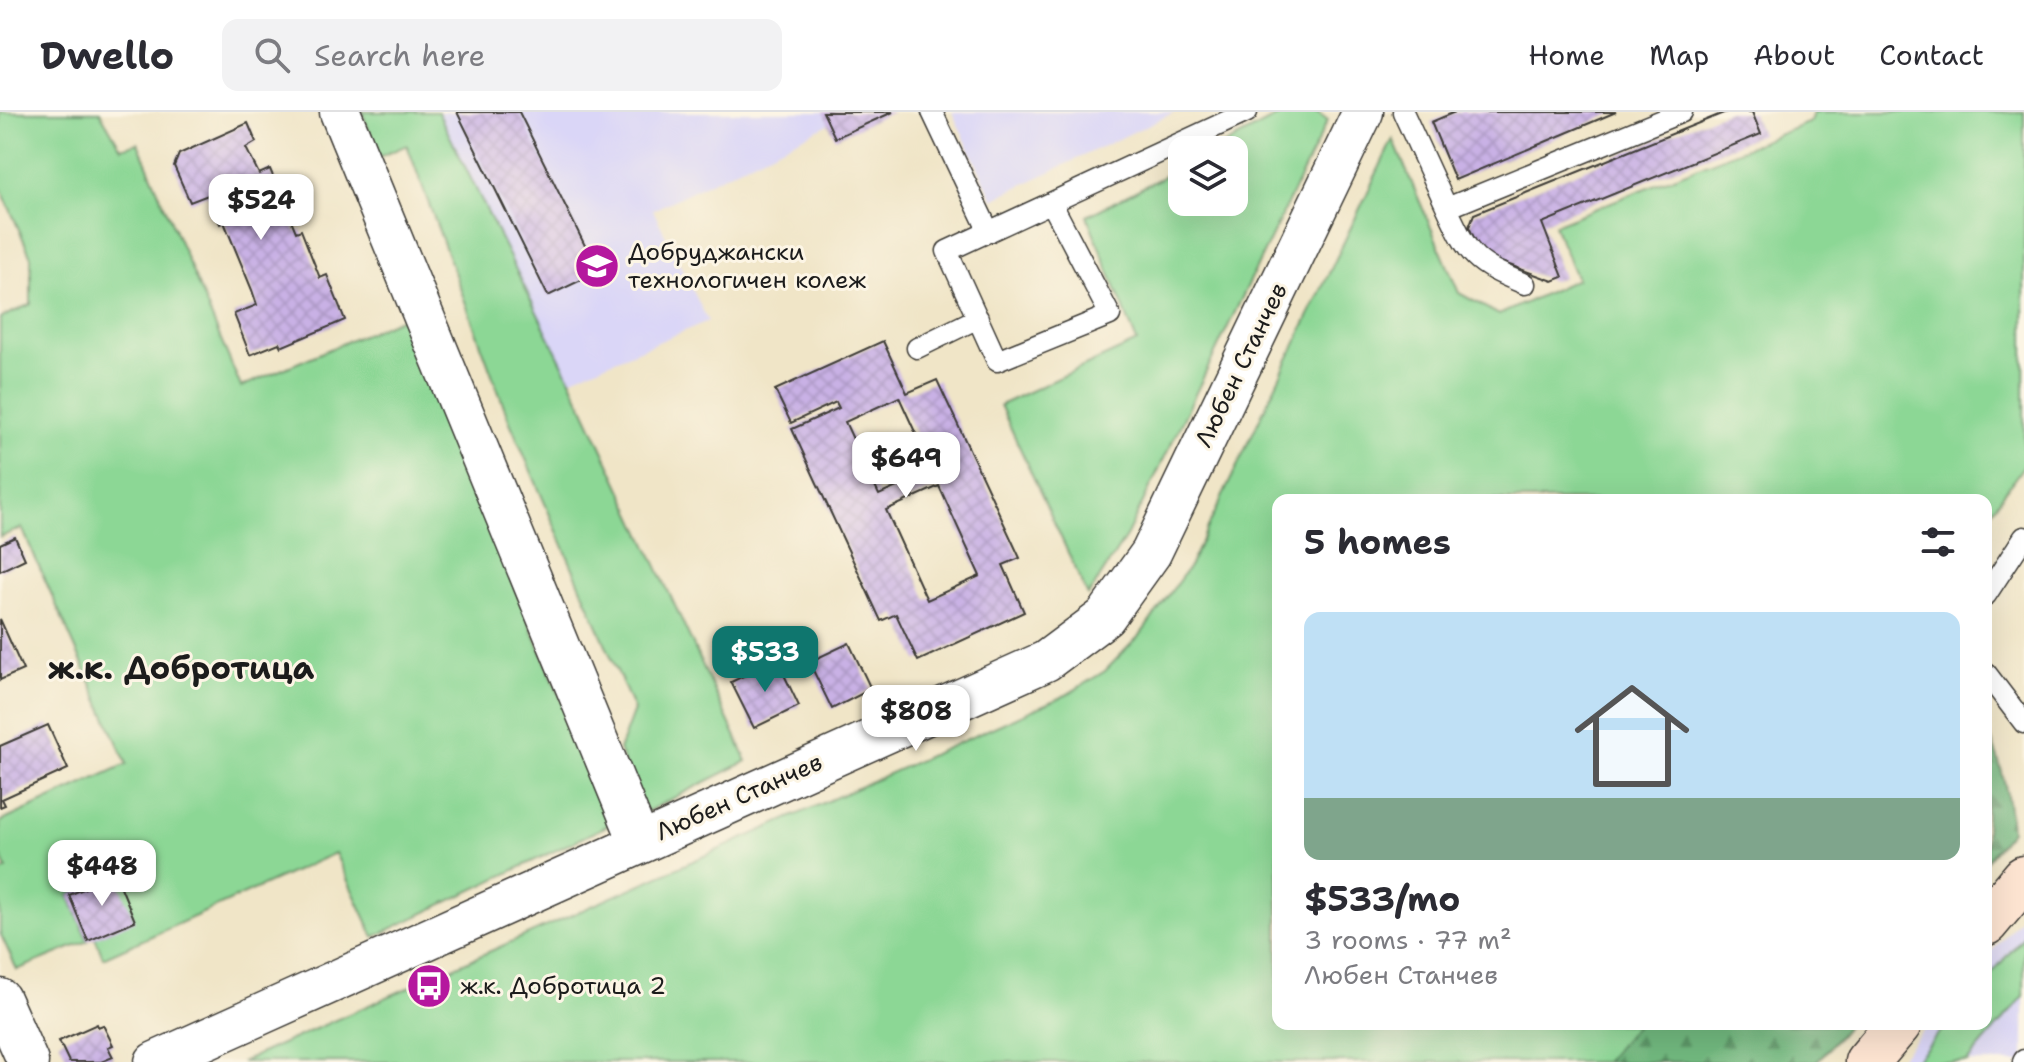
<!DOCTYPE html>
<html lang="en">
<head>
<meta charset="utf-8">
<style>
	:root { --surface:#fff; --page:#f2f2f3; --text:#2b2b33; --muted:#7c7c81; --line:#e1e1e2; --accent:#0f766e }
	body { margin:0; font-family:"Shantell Sans",sans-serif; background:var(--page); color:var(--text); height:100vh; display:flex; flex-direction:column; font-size:30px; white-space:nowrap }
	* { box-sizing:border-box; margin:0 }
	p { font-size:26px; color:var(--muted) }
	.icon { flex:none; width:44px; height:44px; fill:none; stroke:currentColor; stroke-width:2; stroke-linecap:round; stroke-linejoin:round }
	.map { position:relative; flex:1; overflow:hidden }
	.panel { position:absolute; left:1272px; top:382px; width:720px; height:536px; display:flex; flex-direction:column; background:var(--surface); border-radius:16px; box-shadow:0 8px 32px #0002 }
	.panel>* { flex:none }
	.tools { position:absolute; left:1168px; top:24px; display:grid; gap:16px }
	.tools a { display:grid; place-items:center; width:80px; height:80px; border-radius:16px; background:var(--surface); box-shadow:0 8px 32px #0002; font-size:40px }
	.price { position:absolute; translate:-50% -68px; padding:0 18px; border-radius:16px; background:#fff; color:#222; font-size:26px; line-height:52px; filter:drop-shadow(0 2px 4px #0008) }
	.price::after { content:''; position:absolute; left:50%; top:48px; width:24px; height:18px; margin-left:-12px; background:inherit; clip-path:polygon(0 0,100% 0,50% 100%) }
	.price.selected { background:var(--accent); color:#fff }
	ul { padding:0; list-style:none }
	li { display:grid; align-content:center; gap:16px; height:424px; padding:0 32px }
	li span { display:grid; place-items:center; height:248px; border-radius:16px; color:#555 }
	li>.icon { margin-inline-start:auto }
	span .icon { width:144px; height:144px; fill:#fffc; stroke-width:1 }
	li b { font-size:34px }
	h2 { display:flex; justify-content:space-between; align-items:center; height:96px; padding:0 32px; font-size:34px }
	header { display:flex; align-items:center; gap:48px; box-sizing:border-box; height:112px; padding:0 40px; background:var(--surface); border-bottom:2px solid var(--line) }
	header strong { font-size:38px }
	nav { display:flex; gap:44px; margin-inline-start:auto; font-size:28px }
	.search { width:560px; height:72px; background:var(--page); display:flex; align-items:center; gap:20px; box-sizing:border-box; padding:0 28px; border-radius:16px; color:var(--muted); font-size:30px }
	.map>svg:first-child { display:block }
	.built { fill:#dad6f7 }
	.grass { fill:#8cd795; stroke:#547a58; stroke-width:2 }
	.forest { fill:url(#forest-firs); stroke:#466a4d; stroke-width:2 }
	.building { fill:url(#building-cross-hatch); fill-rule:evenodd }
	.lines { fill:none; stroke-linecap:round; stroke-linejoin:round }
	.lane-casing { stroke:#3c3a36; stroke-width:23 }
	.street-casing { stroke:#3c3a36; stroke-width:43 }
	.secondary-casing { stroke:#3c3a36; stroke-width:47 }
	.lane { stroke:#fff; stroke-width:20 }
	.street { stroke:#fff; stroke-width:40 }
	.secondary { stroke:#fde4d1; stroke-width:44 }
	.labels { text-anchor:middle; stroke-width:6; stroke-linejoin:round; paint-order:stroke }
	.poi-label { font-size:24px; fill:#1c1c1c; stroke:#fcf5e5; text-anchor:start }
	.street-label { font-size:24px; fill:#1c1c1c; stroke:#fcf5e5 }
	.district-label { font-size:32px; font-weight:bold; fill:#1c1c1c; stroke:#fcf5e5 }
</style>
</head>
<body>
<header>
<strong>Dwello</strong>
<div class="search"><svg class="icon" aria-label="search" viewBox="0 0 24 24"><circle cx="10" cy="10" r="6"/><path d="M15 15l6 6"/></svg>Search here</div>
<nav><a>Home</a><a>Map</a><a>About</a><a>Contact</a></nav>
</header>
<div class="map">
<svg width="2024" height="950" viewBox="0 0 2024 950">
	<defs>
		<pattern id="forest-firs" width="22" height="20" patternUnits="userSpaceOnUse" patternTransform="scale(2)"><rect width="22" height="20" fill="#71b87e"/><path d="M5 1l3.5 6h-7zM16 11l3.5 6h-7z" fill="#5c9566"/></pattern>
		<pattern id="building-cross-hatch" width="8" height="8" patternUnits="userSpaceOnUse" patternTransform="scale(2)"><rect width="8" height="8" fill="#c9b1e5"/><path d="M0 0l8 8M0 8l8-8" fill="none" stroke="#ac98c4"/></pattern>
	</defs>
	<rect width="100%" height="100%" fill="#fcf5e5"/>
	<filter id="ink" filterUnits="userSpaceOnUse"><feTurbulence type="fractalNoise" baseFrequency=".0125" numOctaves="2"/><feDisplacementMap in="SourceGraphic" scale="16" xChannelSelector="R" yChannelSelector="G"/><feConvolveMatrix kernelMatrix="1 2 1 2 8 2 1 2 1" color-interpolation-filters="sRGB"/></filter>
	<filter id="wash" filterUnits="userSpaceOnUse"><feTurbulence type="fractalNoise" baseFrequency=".006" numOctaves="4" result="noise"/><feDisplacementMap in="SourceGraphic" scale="32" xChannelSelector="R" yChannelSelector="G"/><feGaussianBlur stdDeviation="1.8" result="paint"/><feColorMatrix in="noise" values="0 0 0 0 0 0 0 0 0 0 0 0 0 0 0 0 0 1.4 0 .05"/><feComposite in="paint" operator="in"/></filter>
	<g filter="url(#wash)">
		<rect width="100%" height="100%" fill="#f0e5c7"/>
		<!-- built -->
		<path class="built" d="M438,0H823L829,12L653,98L708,209L570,267Z
			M952,0H1175L993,87Z
			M2024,802V950H1896L1929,912H1986V846Z"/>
		<!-- grass -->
		<path class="grass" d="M0,0H100L121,36L138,31L241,275L402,206L613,711L374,825L335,741L103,846L95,825L116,763L69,783L88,829L17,858L0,821V760L7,757L0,742V710L127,652L22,416L0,425V206L31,192V145L0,74Z
			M362,0H438L570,267L747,649L644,701L619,638L634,598L509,308L407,33L379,45Z
			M1286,0H1317L1328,8L1127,423L1088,484L1000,293L1137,230L1087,104L1182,55V90H1234V38H1214Z
			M1813,0H2024V353L1986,407V388H1278V912H1637L1605,950H241L1066,583L1105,559L1141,522L1190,453L1393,27L1459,181L1499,203L1577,167L1554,113L1810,10Z
			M2024,824V884L1967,950H1914L1947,912H1986V868Z"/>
		<!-- forest -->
		<path class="forest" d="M1986,616C2002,650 2009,682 2011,719L1986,749Z
			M1637,912H1849L1817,950H1605Z"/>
		<g id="blocks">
			<!-- building -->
			<path class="building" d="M457,0H519L598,160L548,184Z
				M823,0H893L835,26Z
				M1455,0H1616L1455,68L1431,10Z
				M1726,0H1752L1761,22L1542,111L1563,165L1553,169L1482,143L1469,115L1474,102Z
				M248,11L256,30L246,36L259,62L270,57L296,120L301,118L320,166L327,163L345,208L281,235L279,231L250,243L234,202L257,193L252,178L224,110L220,112L208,83L190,90L174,54L179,42Z
				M883,229L907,281L937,268L1020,446L1003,453L1024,500L918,549L896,502L881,509L792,317L839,296L836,290L791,311L775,278ZM899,285L933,359L879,383L845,310ZM939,374L980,464L927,488L886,398Z
				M15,425L25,447L0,459V432Z
				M0,507L23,558L0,568Z
				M849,531L871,577L832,597L809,550Z
				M777,548L799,594L754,616L731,570Z
				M48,613L68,657L2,687L5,693L0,695V634Z
				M116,763L135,809L88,829L69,783Z
				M97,912L98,915L103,913L113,933L108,935L113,945L101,950H69L59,929Z"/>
		</g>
	</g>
	<g filter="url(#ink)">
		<use href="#blocks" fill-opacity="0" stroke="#3c3a36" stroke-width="2"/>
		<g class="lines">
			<!-- lane casing -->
			<g class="lane-casing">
				<path id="lane" d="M932,0L989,120
					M1403,0L1447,96L1682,0
					M1052,92L1110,203L997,249L947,139L1247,0
					M1447,96C1470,146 1474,151 1525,172
					M917,236L978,206
					M1986,483L2024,425
					M1986,561L2024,611
					M2023,950L2024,948"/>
			</g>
			<!-- street casing -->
			<g class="street-casing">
				<path id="street" d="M340,0L639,729
					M0,887L28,950
					M155,950L1046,549L1105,505L1151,441L1363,0"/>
			</g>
			<!-- secondary casing -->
			<g class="secondary-casing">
				<path id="secondary" d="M1986,811L2024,766
					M1867,950L1899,912"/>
			</g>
			<!-- lane -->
			<use href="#lane" class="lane"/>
			<!-- street -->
			<use href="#street" class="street"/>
			<!-- secondary -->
			<use href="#secondary" class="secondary"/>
		</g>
	</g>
	<!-- icons -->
	<defs>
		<g id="university-disc" transform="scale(2.3)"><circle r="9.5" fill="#b5179e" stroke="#fcf5e5"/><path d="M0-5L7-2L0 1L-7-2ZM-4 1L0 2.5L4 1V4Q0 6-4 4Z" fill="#fff"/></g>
		<g id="bus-disc" transform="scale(2.3)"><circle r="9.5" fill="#b5179e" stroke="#fcf5e5"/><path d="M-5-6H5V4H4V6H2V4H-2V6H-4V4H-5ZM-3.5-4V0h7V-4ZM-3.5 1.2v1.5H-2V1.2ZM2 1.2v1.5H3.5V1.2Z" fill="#fff"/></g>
	</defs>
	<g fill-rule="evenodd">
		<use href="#university-disc" x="597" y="154"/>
		<use href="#bus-disc" x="429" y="874"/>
	</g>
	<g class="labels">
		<!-- poi labels -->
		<g class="poi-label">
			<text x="628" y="148">Добруджански<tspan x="628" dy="28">технологичен колеж</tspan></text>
			<text x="460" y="882">ж.к. Добротица 2</text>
		</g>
		<!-- street labels -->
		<g class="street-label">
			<text transform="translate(1241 253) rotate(-64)" y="8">Любен Станчев</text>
			<text transform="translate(739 685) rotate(-24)" y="8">Любен Станчев</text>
		</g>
		<!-- district labels -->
		<g class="district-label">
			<text x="181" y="567">ж.к. Добротица</text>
		</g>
	</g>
</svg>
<div class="tools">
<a><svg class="icon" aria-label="layers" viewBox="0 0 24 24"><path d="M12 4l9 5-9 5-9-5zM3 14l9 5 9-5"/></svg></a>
</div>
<b class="price" style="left:261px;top:130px">$524</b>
<b class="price" style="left:906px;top:388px">$649</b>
<b class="price selected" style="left:765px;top:582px">$533</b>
<b class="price" style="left:916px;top:641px">$808</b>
<b class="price" style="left:102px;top:796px">$448</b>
<section class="panel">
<h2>5 homes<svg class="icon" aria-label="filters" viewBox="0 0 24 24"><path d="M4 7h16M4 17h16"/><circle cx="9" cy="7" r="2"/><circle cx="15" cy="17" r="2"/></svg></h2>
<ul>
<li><span style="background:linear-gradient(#bfe0f5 75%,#7fa58c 0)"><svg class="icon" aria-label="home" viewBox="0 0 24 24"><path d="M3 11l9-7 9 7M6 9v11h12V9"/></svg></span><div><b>$533/mo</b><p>3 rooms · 77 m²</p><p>Любен Станчев</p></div></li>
</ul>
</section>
</div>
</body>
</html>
